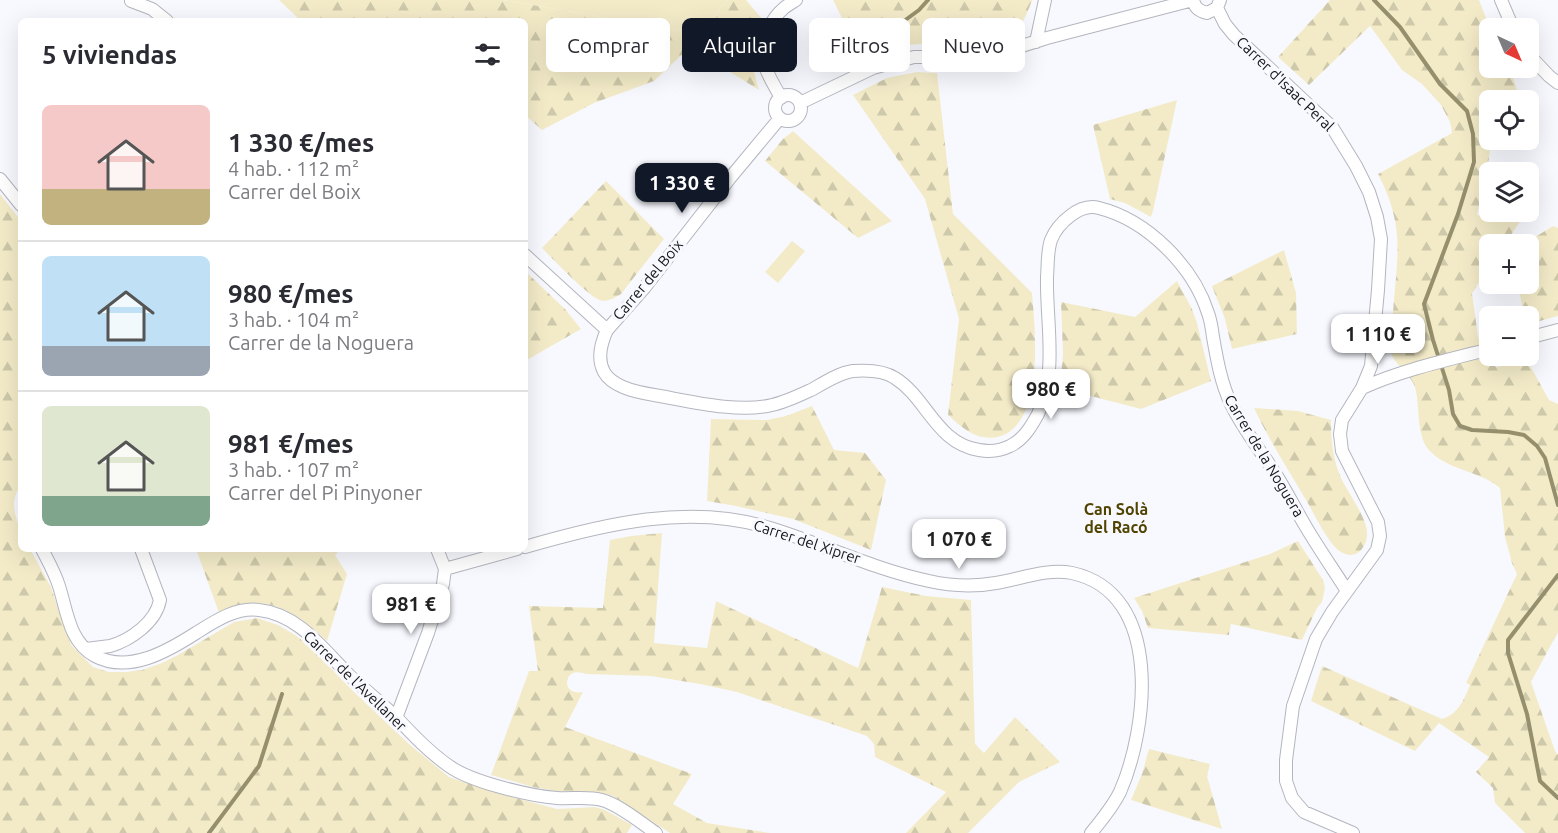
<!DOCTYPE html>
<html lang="es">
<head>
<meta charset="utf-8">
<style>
	:root { --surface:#fff; --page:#f7f7f7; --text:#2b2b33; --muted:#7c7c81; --line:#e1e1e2; --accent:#111827 }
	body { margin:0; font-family:Ubuntu,sans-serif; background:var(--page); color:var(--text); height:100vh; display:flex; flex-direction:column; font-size:22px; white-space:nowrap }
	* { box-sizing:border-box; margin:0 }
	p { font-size:20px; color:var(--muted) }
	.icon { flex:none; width:33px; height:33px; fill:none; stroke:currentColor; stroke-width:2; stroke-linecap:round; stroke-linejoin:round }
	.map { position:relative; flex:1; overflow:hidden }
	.sheet { position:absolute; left:18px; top:18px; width:510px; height:534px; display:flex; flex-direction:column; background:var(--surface); border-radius:9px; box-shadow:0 6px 24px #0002 }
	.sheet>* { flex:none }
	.banner { position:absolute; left:546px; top:18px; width:570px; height:54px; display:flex; gap:12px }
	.needle { width:39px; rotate:136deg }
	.buttons { position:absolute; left:1479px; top:18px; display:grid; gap:12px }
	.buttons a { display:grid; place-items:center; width:60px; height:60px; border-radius:9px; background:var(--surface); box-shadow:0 6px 24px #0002; font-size:30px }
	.price { position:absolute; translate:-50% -51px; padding:0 14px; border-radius:12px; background:#fff; color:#222; font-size:20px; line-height:39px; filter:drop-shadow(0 2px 3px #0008) }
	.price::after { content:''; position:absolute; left:50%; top:36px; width:18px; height:14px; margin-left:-9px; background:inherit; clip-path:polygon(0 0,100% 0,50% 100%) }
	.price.current { background:var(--accent); color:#fff }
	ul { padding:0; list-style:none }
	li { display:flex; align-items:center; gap:18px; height:150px; padding:0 24px }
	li+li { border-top:2px solid var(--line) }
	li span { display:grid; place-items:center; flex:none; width:168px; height:120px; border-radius:9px; color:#555 }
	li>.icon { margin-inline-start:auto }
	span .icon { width:72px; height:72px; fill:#fffc; stroke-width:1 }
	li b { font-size:26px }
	h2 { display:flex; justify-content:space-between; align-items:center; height:72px; padding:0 24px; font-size:26px }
	.pill { padding:0 21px; border-radius:9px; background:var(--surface); box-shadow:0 6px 24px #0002; font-size:21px; line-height:54px }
	.pill.current { background:var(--accent); color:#fff }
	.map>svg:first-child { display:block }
	.green { fill:#f3ebc8 }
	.forest { fill:url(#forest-firs) }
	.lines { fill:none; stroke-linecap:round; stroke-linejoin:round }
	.stream { stroke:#968f6d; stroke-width:4 }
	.street-casing { stroke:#b4b6be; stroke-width:14 }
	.street { stroke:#fff; stroke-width:12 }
	.labels { text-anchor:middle; stroke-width:6; stroke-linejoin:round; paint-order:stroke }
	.street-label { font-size:15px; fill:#151518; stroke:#f8f9ff }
	.neighbourhood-label { font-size:16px; font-weight:bold; fill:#504400; stroke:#f8f9ff }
</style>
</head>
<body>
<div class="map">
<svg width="1558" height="833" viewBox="0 0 1558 833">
	<defs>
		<pattern id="forest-firs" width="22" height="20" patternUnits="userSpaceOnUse" patternTransform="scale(1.5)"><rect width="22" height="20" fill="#f3ebc8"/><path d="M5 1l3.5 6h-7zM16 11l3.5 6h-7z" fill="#cfc9ab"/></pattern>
	</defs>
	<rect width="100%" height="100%" fill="#f8f9ff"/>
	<!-- green -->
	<path class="green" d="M503,0H727L700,34Z
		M792,241L805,251L778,283L765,272Z"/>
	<!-- forest -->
	<path class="forest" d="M279,0H503L700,34L727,0H746L763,20L757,33L749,31L746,38L754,41C750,58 754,74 759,90L690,47L654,81L594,103L542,130L525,115V21H301Z
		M833,0H1032C1029,9 1024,22 1017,29C995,51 937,41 907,45C892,47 877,52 862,58Z
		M1330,0H1479L1490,28V68H1510L1520,100H1490V140H1491L1488,167L1477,215L1521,220L1505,244H1490L1489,268L1472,293L1478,337L1496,367L1528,362L1549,400L1558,404V632L1531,682L1555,751L1558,755V833H1525L1495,803L1493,788L1476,772L1489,757L1439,723L1415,751L1311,701L1322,666L1442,719C1458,714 1464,700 1470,685L1466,683L1517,574L1512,563L1505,537L1500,488C1479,470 1447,471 1428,449C1416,434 1420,405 1415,387C1411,375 1395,365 1391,353C1389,347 1393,321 1393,312C1395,280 1402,244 1393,212C1390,199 1384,186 1378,174L1452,133L1450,122L1441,105L1422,84L1402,70L1370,26L1309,85L1278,57Z
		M917,72L937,73L953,214L1032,293C1035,329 1045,420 1001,436C980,443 963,429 948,415L959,319L925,199L853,95L887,78Z
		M1177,100L1153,211L1151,217L1125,203L1110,199L1093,125Z
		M793,131L892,221L858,238L765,161L783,139Z
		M606,181L664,239L621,294C616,297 610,301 603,301C591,300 553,259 542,248Z
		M0,194L21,221V484C10,503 14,510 20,530C22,536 21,543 21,549H30L51,587L65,630L72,646L93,667L109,672H126L142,670L162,663L178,655L234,622L257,618L278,625L297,636L315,652L353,691L409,744L449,777L497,793L557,809L595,807L605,810L632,825L627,833H0Z
		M1553,226L1558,228V316L1529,324L1528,316H1524L1518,284H1528V244H1524Z
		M1284,250L1296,293L1297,334L1232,349L1225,319L1212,286Z
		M525,271L565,309L581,329L525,361Z
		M1177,281L1192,309L1197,323L1211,381L1141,409L1060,388L1063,354L1061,302L1135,317Z
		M812,406L834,450L865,453L886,480L871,550L793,519L736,506L707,501L711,419L767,420L786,416Z
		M1254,408L1298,411L1331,420C1331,441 1333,459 1341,478C1348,493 1369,520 1367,536C1367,541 1363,549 1359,552C1352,557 1344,555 1338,550C1325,538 1315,515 1306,500C1288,469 1269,440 1254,408Z
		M662,533L654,643L707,648L716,601L858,668L882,587L926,596L971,600L975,744L984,753L1015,717L1060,762L1019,782L968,833H906L946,792L875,757L874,744L867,736L737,692L700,684L651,676L587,674C580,673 575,670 569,676C563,688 572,694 583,692L565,727L692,774L673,804L707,823L770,833H670L613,796L598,792L556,791L533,787L491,775L529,671H538L529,606L603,608L610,540L631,536Z
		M1298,541L1323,580L1325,588L1322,602L1317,608L1302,640L1231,624L1229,635L1148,628L1142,611L1134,598L1270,554Z
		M196,549H341L335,555L347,574L327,641C309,624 283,603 256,603C243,603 231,608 219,613Z
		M1149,749L1210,764L1207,776L1222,829L1131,800L1142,774Z"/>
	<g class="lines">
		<!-- stream -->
		<path class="stream" d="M1374,0L1400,27L1440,84L1467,111L1473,134L1474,162L1458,214L1424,304L1433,340L1449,390L1453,414L1460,426L1472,430L1508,432L1524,435L1537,446L1545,458L1558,505
			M889,32L919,10L928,0
			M1558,575L1508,640V653L1527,714L1540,781L1558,798
			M209,833L259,766L282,694"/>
		<!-- street casing -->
		<g class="street-casing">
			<path id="street" d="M1193,0C1195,8 1199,11 1207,13L1217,8L1220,0
				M1501,0L1513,28
				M131,1L152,9L167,21
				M1217,8L1225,24L1234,35L1332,127L1356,166L1369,192L1377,217L1381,239L1378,290L1371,366L1362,388L1342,420L1340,434L1342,451L1378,522L1380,536L1377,550L1332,612L1316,639L1293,706L1286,760V781L1292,798L1304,812L1353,833
				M1036,42L1045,0
				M1528,54L1549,76L1558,83
				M775 108a13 13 0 1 1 26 0a13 13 0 1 1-26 0Z
				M781,98C775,86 765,72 763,59C760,41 771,19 784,8C788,5 793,2 796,0
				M800,103L873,68L914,57H955L979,56L1009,50L1047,38L1193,0
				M0,179L21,205
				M525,255L607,330C601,343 597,359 604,372C608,379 616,384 623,387C634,392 648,394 660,396C693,402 739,413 772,405C786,402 800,395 813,389C825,382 839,373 853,371C867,370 883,370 895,378C927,398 936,443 979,450C990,452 1000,451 1010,446C1023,440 1031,427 1038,414C1058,371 1046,323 1047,277C1048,265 1047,252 1051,240C1055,230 1062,222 1070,216C1079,209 1088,205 1099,208C1147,220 1193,266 1208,313C1211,321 1212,329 1213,337C1217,360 1221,383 1231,404C1242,427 1257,446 1271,467C1284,486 1294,507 1306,527C1319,549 1333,569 1347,591
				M607,330L645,287L730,178L780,118
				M1528,338L1558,330
				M1362,388C1402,370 1447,360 1490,349
				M525,547C604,524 689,503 770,528C822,544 876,570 929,581C951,586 974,587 996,583C1021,579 1047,568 1072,573C1164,593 1148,728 1120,792C1113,806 1101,821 1091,833
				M42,549C48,561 55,573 59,586C67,611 69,642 95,656C129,674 168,651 196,633C215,621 236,607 259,610C298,614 323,649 349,675C364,689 381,703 396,717C413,735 429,752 449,766C471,782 530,796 557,798C572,799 588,796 602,800C620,805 641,823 656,833
				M445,569L517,549
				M86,649C94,648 102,647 110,646C131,640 156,622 160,600L141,549
				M396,718L428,633L443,584L445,569L437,549"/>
		</g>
		<!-- street -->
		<use href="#street" class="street"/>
	</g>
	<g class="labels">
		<!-- street labels -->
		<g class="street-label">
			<text transform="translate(1285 84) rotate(44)" y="5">Carrer d'Isaac Peral</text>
			<text transform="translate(648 280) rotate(-50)" y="5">Carrer del Boix</text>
			<text transform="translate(1264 456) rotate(59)" y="5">Carrer de la Noguera</text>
			<text transform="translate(807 542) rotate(18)" y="5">Carrer del Xiprer</text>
			<text transform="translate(355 681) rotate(44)" y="5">Carrer de l'Avellaner</text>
		</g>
		<!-- neighbourhood labels -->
		<g class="neighbourhood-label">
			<text x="1116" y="515">Can Solà<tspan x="1116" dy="18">del Racó</tspan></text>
		</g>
	</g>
</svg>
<div class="buttons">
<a><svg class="needle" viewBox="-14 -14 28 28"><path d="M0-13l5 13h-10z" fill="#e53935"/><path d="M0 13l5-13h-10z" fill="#7c7c81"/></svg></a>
<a><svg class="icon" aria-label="locate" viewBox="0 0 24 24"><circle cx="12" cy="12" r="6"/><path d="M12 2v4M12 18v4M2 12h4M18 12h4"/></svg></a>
<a><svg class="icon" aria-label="layers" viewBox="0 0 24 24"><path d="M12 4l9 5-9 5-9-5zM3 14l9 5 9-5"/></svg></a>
<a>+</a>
<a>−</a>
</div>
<b class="price current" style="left:682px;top:214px">1 330 €</b>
<b class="price" style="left:1378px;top:365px">1 110 €</b>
<b class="price" style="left:1051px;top:420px">980 €</b>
<b class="price" style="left:959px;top:570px">1 070 €</b>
<b class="price" style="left:411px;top:635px">981 €</b>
<div class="banner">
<a class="pill">Comprar</a>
<a class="pill current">Alquilar</a>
<a class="pill">Filtros</a>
<a class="pill">Nuevo</a>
</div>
<section class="sheet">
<h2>5 viviendas<svg class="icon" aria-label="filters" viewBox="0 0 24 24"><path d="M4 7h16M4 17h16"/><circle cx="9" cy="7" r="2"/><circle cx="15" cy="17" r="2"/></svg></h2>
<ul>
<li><span style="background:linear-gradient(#f6c9c9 70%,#c2b280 0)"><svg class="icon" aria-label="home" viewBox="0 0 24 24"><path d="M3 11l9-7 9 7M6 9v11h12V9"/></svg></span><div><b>1 330 €/mes</b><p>4 hab. · 112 m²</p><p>Carrer del Boix</p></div></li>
<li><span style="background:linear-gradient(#bfe0f5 75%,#9aa5b1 0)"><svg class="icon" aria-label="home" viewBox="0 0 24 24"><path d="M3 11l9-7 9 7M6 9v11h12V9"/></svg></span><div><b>980 €/mes</b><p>3 hab. · 104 m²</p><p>Carrer de la Noguera</p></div></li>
<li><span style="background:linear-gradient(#dfe7d0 75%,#7fa58c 0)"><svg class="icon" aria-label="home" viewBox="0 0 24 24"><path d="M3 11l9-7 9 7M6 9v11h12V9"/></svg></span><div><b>981 €/mes</b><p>3 hab. · 107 m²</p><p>Carrer del Pi Pinyoner</p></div></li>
</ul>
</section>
</div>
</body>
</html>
